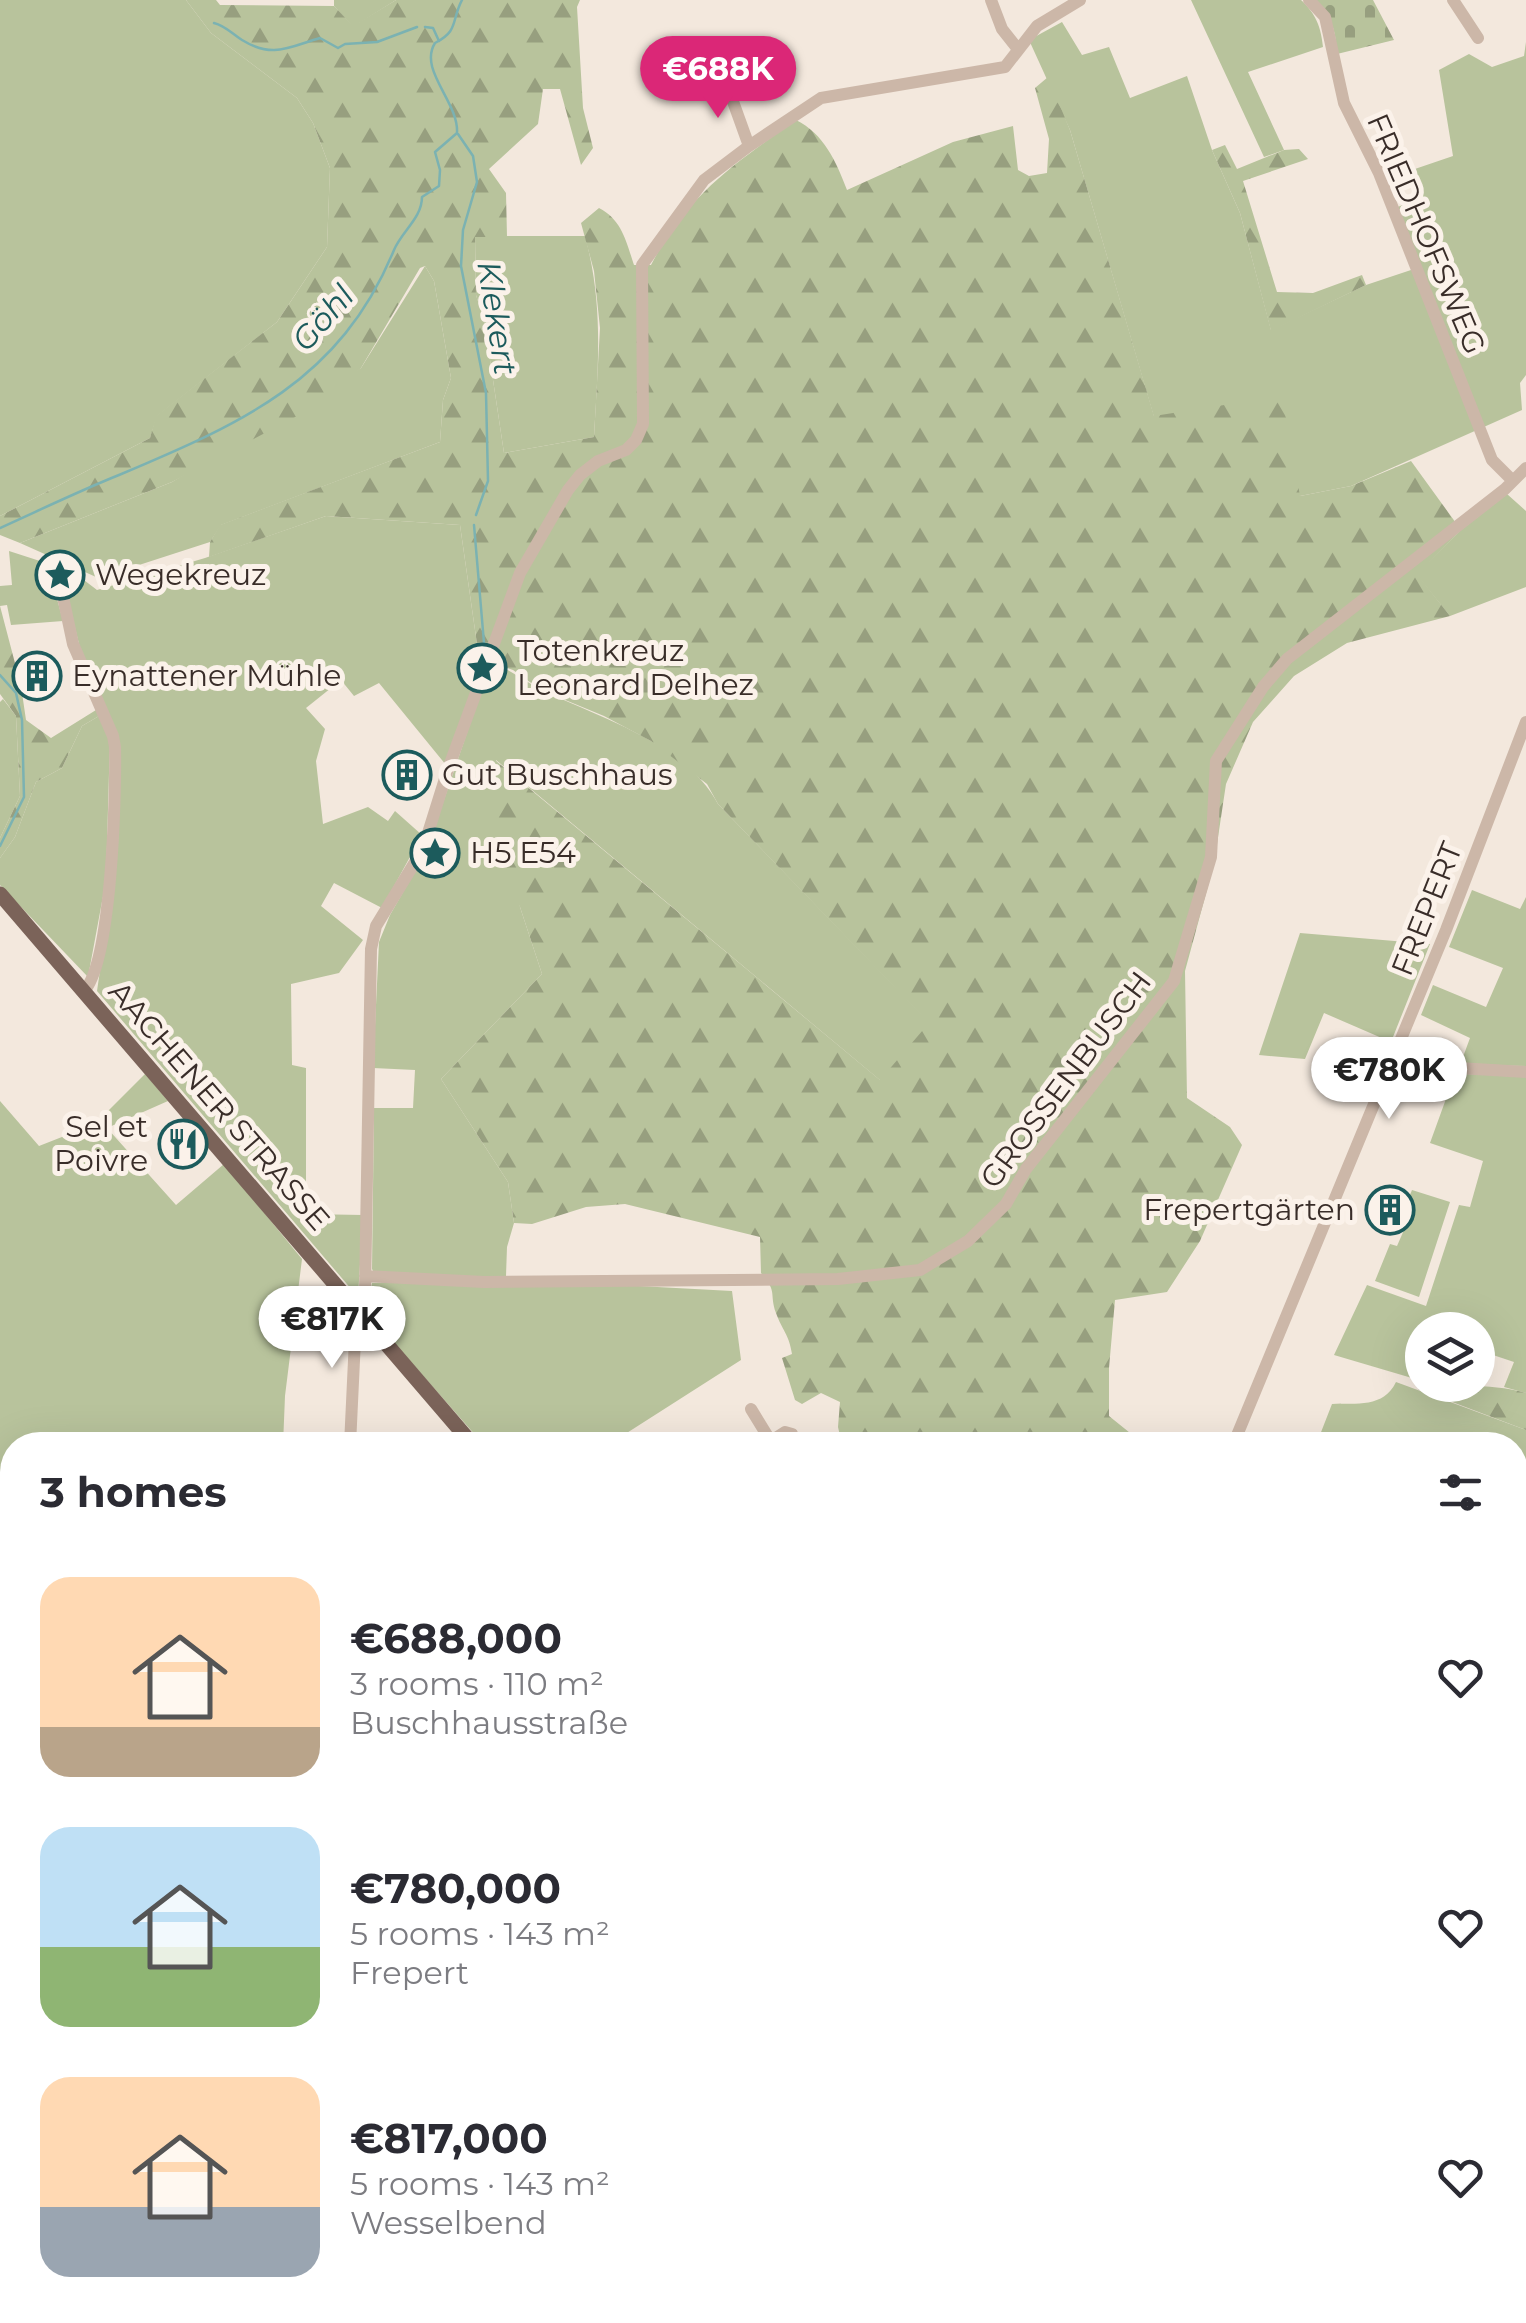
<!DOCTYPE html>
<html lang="en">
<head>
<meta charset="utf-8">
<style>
	:root { --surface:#fff; --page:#f7f7f7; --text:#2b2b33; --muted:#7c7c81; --accent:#db2777 }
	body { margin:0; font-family:Montserrat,sans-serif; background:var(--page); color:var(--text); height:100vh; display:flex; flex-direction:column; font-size:38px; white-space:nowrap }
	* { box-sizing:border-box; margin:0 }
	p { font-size:32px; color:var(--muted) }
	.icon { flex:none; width:55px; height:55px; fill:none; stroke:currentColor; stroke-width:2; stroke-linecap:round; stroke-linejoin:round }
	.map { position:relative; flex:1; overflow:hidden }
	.details { position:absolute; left:0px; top:1432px; width:1528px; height:892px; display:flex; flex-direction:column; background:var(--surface); border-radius:40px 40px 0 0; box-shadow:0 10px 40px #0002 }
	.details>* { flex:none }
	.controls { position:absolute; left:1405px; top:1312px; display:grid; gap:20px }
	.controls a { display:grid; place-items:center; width:90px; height:90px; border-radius:50%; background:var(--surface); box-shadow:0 10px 40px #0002; font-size:50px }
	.price { position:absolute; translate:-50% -85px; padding:0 22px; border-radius:35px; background:#fff; color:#222; font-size:32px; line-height:65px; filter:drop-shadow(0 2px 5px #0008) }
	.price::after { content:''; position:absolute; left:50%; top:60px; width:30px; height:22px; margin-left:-15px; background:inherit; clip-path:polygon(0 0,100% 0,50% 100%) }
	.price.current { background:var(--accent); color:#fff }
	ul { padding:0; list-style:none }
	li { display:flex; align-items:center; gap:30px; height:250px; padding:0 40px }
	li span { display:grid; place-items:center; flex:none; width:280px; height:200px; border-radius:30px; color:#555 }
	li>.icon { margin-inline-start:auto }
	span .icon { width:120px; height:120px; fill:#fffc; stroke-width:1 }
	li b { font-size:42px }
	h2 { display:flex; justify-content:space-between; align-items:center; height:120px; padding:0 40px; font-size:42px }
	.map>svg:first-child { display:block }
	.green { fill:#b8c39c }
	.forest { fill:url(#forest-firs) }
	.cemetery { fill:url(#cemetery-stones) }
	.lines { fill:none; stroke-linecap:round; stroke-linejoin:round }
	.stream { stroke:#7bb2b2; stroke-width:2.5 }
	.minor { stroke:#ccb7a8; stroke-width:12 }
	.major { stroke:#7b6359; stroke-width:15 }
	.labels { text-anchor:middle; stroke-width:10; stroke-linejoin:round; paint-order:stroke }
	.street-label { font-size:30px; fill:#392d29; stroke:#fbf2ea }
	.poi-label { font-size:30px; fill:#392d29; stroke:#fbf2ea; text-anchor:start }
	.water-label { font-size:32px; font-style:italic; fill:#1c5b5c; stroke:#fbf2ea }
</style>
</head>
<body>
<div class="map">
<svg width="1526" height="2323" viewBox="0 0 1526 2323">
	<defs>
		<pattern id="forest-firs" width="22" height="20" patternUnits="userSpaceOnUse" patternTransform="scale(2.5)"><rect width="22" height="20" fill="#b8c39c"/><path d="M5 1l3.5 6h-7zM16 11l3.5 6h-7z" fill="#979f7f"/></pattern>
		<pattern id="cemetery-stones" width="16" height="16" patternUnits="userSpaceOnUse" patternTransform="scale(2.5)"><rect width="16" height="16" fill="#b8c39c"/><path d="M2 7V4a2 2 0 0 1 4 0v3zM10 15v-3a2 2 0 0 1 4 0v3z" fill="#979f7f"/></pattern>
	</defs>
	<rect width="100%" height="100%" fill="#f3e8dd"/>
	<!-- green -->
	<path class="green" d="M0,0H186L211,33L297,98L313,123L330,168L327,247L277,322L157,416L150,438L0,516Z
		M334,0H396L353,27L334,6Z
		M1191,0H1301C1316,14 1321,27 1323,47L1248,72L1284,150L1264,157Z
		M1062,22L1082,55L1109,47L1130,98L1187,76L1212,150L1240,213L1271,330L1366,285L1414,269L1392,209L1422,198L1409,171L1453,156L1439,70L1469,54L1492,67L1524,56L1526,42V375L1520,383L1522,410L1351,486L1300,496L1154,417L1070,130L1029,40Z
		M475,236H585C604,306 598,366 594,437L504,453L484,320L476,295Z
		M425,266L434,281L451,378L443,400L440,442L221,525L210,542L139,565L105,581L20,543L172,482L361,368Z
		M1507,494L1526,511V587L1450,616L1416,574L1461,530Z
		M326,516L460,525L479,658L485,661L446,765L379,683L354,696L341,680L306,708L325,729L316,761L323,824L368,807L388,821L395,811L422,835L382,908L334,883L321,906L363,940L339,973L291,984L292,1065L306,1068V1214L363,1215L358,1297L97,991L118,847L119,741L84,664L61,572L80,577L97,590L205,558Z
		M9,551L43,562L49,569L63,621L11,625L7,605L0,606V586L12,585Z
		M491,663C513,670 526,683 546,692C604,719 687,745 718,804L930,1023L881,1081L496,760L520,907L542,974L441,1079L508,1182L514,1223L507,1247L506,1276H376L372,1269L374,1108H413L415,1070L373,1068L379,942L390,915L426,852Z
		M3,699L16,716L20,796L0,838V702Z
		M99,716L110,738L106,880L88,977L0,885V858L15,837L36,782L62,768L82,726Z
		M1472,890L1520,909L1526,897V1066L1460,1065L1470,1038L1421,1015L1433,985L1486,1007L1503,968L1449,947Z
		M1300,933L1430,944L1391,1042L1324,1013L1305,1059L1259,1055Z
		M145,1074L168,1101L107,1128L176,1205L224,1164L302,1259L285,1396L283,1445H12V1691L0,1688V1101L39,1146L95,1124Z
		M1455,1074L1526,1075V1393L1504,1387L1514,1362L1478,1350V1330H1422V1381L1334,1355L1367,1285L1426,1306L1459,1205L1470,1207L1483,1161L1430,1143Z
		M1412,1190L1450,1202L1419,1297L1375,1281L1390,1244L1397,1246L1404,1230L1397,1226Z
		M506,1279L732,1291L741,1360L608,1445H484L367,1312L372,1283Z
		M1396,1382L1526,1430V2032L1515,2022V1445H1316L1332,1404C1356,1403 1384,1408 1396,1382Z
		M12,1790V2312L134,2313L153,2316L152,2323H0V1832Z
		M1526,2038V2323H1420L1427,2313L1515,2312V2053Z
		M166,2312H736V2313L735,2323H164Z
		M1250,2313H1311L1304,2323H1268Z"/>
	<!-- forest -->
	<path class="forest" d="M186,0H216L220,5L334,6L353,26L396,0H580L577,7L583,108L593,148L581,165L560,89H543L538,124L489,169L506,193L507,237H475L476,295L484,320L504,453L594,437L600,328L594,271L581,223L599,208C622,220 626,241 634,265H651C687,195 734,164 796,120C824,134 836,161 847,190L953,142L1013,126L1018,170L1029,176L1047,173L1049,139L1035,88L1048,77L1070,130L1154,416L1282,396L1300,496L1351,486L1411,461L1461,530L1417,574L1450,616L1347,643L1294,676L1253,722L1226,784L1214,864L1185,971L1187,1098L1230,1127L1242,1145L1200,1241L1167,1292L1115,1300L1109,1368V1416L1145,1445H842L838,1427L840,1402L821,1393L802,1404L795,1400L782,1358L792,1354C789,1334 782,1330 776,1313C769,1293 778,1292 761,1273L760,1237L625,1204L586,1207L532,1224L514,1223L508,1182L441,1079L542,974L520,907L490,839L495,760L880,1080L929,1023L718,804L707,784L651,741L604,716L541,690L513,670L479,658L460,525L326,516L209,557L210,542L220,525L440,442L443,400L451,378L434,281L425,266L420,268L361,368L320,404L172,482L20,543L0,535V516L150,438L156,416L277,322L327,247L330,168L313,123L297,98L211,33Z
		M1225,145L1237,169L1284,150L1299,149L1308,159L1243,181L1277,292L1313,293L1362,275L1366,285L1271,331L1240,213L1212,150Z
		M0,606L21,686L26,720L51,738L96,710L99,716L82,726L62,768L36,782L15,837L0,858V838L20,796L16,716L0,694Z
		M1468,1385C1488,1387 1506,1387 1526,1393V1430L1418,1389Z
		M0,1688L12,1691V1790L0,1832Z"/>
	<!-- cemetery -->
	<path class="cemetery" d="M1316,0H1373L1394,40L1337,54C1336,32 1332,16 1316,0Z"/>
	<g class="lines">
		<!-- stream -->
		<path class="stream" d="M214,23C226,26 232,34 242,40C273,59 289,47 320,38L338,48L345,44L377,42L417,27
			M425,27L433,28L439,41
			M458,134L473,156L477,182L463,230L461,266L486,393L488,481L476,515
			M474,525L484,643
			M0,528C40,510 79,491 119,475C242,423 340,381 394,250C402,231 422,218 422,197L439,186L440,170L435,152L457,133C459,102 418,70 435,43C459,31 451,21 462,0
			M0,675L16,693L22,720L24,797L0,846"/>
		<!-- minor -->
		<path class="minor" d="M991,0L1002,29L1017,48
			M1309,0L1325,17L1344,103L1379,173L1492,460L1513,481
			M1453,0L1478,38
			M699,72L720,75L726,82L749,146
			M56,564L73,644L113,736L115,747C116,792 112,962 84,991
			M1390,1064L1526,1072
			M365,1276L484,1282L838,1279L920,1270L968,1241L1006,1204L1026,1169L1174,981L1211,857L1216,761L1263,687L1287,659L1505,489L1526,468
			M355,1306L365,1291L371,949L376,926L423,849L448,769L520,573L568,490L580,475L598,461L626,450L636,440L643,424L642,265L704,180L749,146L821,98L1005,67L1037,26L1080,0
			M751,1409L773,1445
			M771,1441L785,1432L792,1434V1445
			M350,1445L355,1339L366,1319
			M1233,1445L1446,930L1526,722
			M157,2323L158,2312"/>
		<!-- major -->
		<path class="major" d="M0,894L473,1445
			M1228,2312L1245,2323"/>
	</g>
	<!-- icons -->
	<defs>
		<g id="sight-ring" transform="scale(2.5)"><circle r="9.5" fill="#fbf2ea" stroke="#1c5b5c" stroke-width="1.5"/><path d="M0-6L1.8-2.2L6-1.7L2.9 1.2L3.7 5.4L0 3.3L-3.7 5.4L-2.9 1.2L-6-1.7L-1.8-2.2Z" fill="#1c5b5c"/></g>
		<g id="building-ring" transform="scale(2.5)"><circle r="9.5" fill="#fbf2ea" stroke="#1c5b5c" stroke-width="1.5"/><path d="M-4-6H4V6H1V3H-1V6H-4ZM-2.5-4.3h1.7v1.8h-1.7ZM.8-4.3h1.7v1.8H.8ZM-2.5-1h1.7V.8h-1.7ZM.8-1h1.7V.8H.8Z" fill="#1c5b5c"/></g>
		<g id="restaurant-ring" transform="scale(2.5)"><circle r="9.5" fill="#fbf2ea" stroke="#1c5b5c" stroke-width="1.5"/><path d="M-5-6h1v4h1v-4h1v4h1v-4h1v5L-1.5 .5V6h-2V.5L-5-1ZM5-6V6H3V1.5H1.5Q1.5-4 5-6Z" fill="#1c5b5c"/></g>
	</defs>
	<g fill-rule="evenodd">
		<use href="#sight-ring" x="60" y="575"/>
		<use href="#sight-ring" x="482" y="668"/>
		<use href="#building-ring" x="37" y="676"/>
		<use href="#building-ring" x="407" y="775"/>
		<use href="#sight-ring" x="435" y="853"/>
		<use href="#restaurant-ring" x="183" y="1144"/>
		<use href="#building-ring" x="1390" y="1210"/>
	</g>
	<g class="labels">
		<!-- street labels -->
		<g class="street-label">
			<text transform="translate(1426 234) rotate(67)" y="10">FRIEDHOFSWEG</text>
			<text transform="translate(1427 909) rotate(-68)" y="10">FREPERT</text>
			<text transform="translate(1066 1080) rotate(-53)" y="10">GROSSENBUSCH</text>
			<text transform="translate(219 1106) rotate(49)" y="10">AACHENER STRASSE</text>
		</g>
		<!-- poi labels -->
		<g class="poi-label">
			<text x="95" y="585">Wegekreuz</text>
			<text x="517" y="661">Totenkreuz<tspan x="517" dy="34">Leonard Delhez</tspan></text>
			<text x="72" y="686">Eynattener Mühle</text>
			<text x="442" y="785">Gut Buschhaus</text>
			<text x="470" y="863">H5 E54</text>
			<text x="148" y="1137" text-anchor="end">Sel et<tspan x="148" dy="34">Poivre</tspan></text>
			<text x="1355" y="1220" text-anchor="end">Frepertgärten</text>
		</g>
		<!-- water labels -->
		<g class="water-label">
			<text transform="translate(323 318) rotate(-49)" y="11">Göhl</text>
			<text transform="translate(497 318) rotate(81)" y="11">Klekert</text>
		</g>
	</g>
</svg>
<div class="controls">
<a><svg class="icon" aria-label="layers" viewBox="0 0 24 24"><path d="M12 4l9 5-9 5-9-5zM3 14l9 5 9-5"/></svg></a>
</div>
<b class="price current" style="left:718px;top:121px">€688K</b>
<b class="price" style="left:1389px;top:1122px">€780K</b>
<b class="price" style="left:332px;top:1371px">€817K</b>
<section class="details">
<h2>3 homes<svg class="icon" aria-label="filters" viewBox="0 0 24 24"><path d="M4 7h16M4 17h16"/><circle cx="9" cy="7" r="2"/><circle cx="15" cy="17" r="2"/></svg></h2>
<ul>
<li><span style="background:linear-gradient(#ffd9b3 75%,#b9a48a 0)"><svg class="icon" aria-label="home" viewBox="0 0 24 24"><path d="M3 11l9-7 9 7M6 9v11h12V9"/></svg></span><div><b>€688,000</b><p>3 rooms · 110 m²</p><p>Buschhausstraße</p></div><svg class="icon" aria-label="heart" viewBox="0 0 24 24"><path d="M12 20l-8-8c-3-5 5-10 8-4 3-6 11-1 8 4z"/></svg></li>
<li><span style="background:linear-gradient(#bfe0f5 60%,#8fb573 0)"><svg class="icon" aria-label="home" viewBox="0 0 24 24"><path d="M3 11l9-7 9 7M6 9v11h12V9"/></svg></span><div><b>€780,000</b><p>5 rooms · 143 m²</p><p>Frepert</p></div><svg class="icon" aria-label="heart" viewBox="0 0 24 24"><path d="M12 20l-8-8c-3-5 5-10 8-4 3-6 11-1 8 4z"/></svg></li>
<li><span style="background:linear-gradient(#ffd9b3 65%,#9aa5b1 0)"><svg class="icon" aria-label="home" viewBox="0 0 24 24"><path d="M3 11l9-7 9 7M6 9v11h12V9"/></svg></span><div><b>€817,000</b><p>5 rooms · 143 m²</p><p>Wesselbend</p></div><svg class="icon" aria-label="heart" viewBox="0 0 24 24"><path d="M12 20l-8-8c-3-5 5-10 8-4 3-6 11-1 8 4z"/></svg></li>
</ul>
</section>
</div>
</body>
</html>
